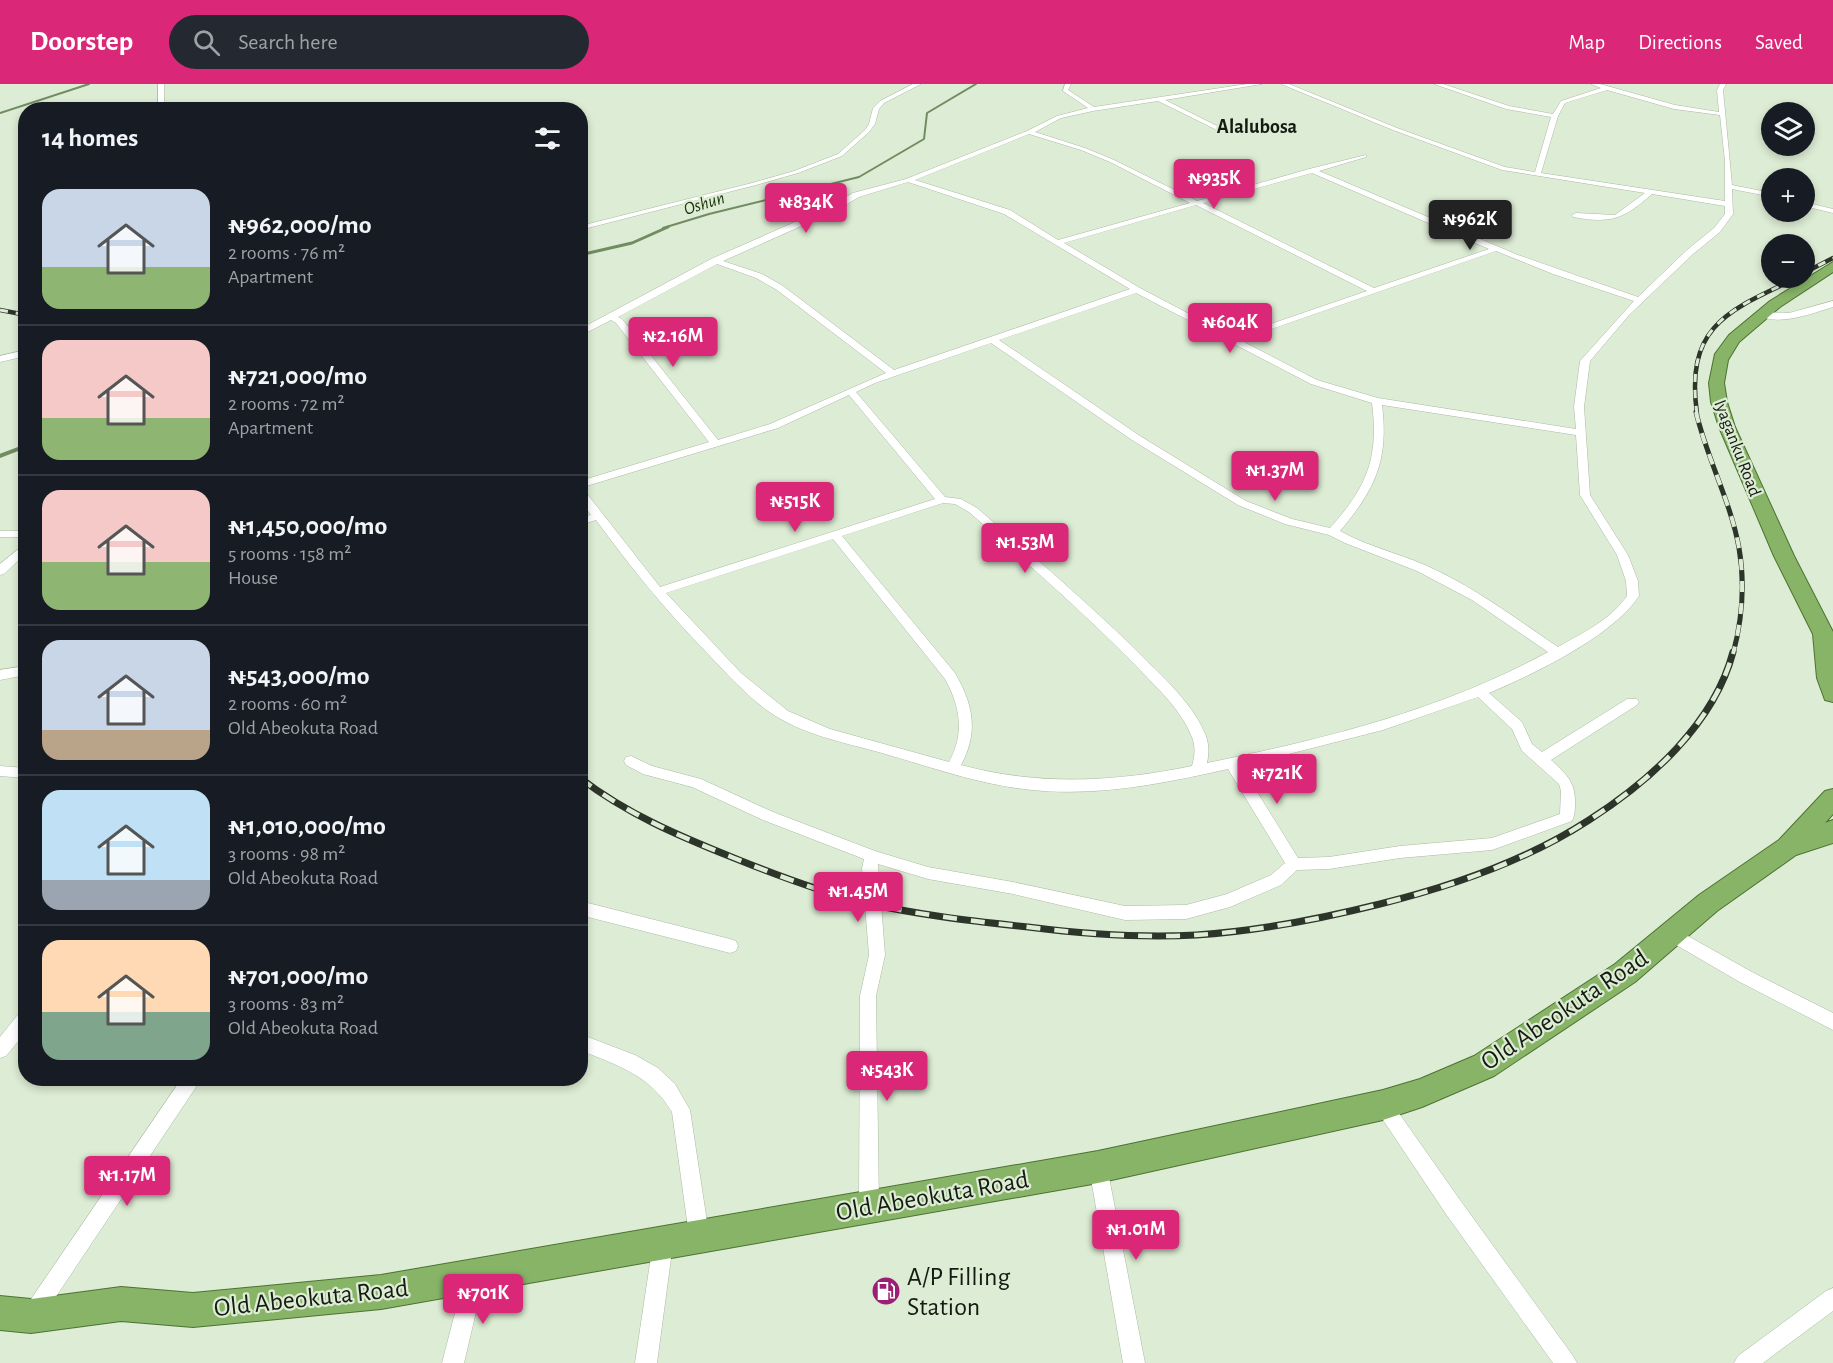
<!DOCTYPE html>
<html lang="en">
<head>
<meta charset="utf-8">
<style>
	:root { --surface:#171b24; --page:#242831; --text:#f1f3f6; --muted:#9ea1a6; --line:#363941; --accent:#db2777 }
	body { margin:0; font-family:"Alegreya Sans",sans-serif; background:var(--page); color:var(--text); height:100vh; display:flex; flex-direction:column; font-size:22px; white-space:nowrap }
	* { box-sizing:border-box; margin:0 }
	p { font-size:20px; color:var(--muted) }
	.icon { flex:none; width:33px; height:33px; fill:none; stroke:currentColor; stroke-width:2; stroke-linecap:round; stroke-linejoin:round }
	.map { position:relative; flex:1; overflow:hidden }
	.side { position:absolute; left:18px; top:18px; width:570px; height:984px; display:flex; flex-direction:column; background:var(--surface); border-radius:24px; box-shadow:0 3px 9px #0003 }
	.side>* { flex:none }
	.tools { position:absolute; left:1761px; top:18px; display:grid; gap:12px }
	.tools a { display:grid; place-items:center; width:54px; height:54px; border-radius:50%; background:var(--surface); box-shadow:0 3px 9px #0003; font-size:30px }
	.price { position:absolute; translate:-50% -51px; padding:0 14px; border-radius:6px; background:var(--accent); color:#fff; font-size:20px; line-height:39px; filter:drop-shadow(0 2px 3px #0008) }
	.price::after { content:''; position:absolute; left:50%; top:36px; width:18px; height:14px; margin-left:-9px; background:inherit; clip-path:polygon(0 0,100% 0,50% 100%) }
	.price.current { background:#222; color:#fff }
	ul { padding:0; list-style:none }
	li { display:flex; align-items:center; gap:18px; height:150px; padding:0 24px }
	li+li { border-top:2px solid var(--line) }
	li span { display:grid; place-items:center; flex:none; width:168px; height:120px; border-radius:18px; color:#555 }
	li>.icon { margin-inline-start:auto }
	span .icon { width:72px; height:72px; fill:#fffc; stroke-width:1 }
	li b { font-size:26px }
	h2 { display:flex; justify-content:space-between; align-items:center; height:72px; padding:0 24px; font-size:26px }
	header { display:flex; align-items:center; gap:36px; box-sizing:border-box; height:84px; padding:0 30px; background:var(--accent); color:#fff }
	header strong { font-size:28px }
	nav { display:flex; gap:33px; margin-inline-start:auto; font-size:21px }
	.search { width:420px; height:54px; background:var(--page); display:flex; align-items:center; gap:15px; box-sizing:border-box; padding:0 21px; border-radius:33px; color:var(--muted); font-size:22px }
	.map>svg:first-child { display:block }
	.lines { fill:none; stroke-linecap:round; stroke-linejoin:round }
	.stream-far2 { stroke:#718c60; stroke-width:2 }
	.stream-far1 { stroke:#718c60; stroke-width:3 }
	.stream { stroke:#718c60; stroke-width:4 }
	.minor-casing { stroke:#acbaa3; stroke-width:1 }
	.trunk-casing { stroke:#4d7232; stroke-width:2 }
	.minor { fill:#fff; fill-rule:evenodd }
	.trunk { fill:#88b468; fill-rule:evenodd }
	.rail-far2-casing { stroke:#2d342a; stroke-width:4.5 }
	.rail-far1-casing { stroke:#2d342a; stroke-width:5 }
	.rail-casing { stroke:#2d342a; stroke-width:7 }
	.rail-far2 { stroke:#ddecd4; stroke-width:3; stroke-dasharray:8; stroke-linecap:butt }
	.rail-far1 { stroke:#ddecd4; stroke-width:4; stroke-dasharray:11; stroke-linecap:butt }
	.rail { stroke:#ddecd4; stroke-width:4.5; stroke-dasharray:14; stroke-linecap:butt }
	.labels { text-anchor:middle; stroke-width:4.5; stroke-linejoin:round; paint-order:stroke }
	.far-water-label { font-size:18px; font-style:italic; fill:#21380e; stroke:#ddecd4 }
	.far-street-label { font-size:18px; fill:#151b12; stroke:#ddecd4 }
	.far-quarter-label { font-size:20px; font-weight:bold; fill:#151b12; stroke:#ddecd4 }
	.near-street-label { font-size:26px; fill:#151b12; stroke:#ddecd4 }
	.near-poi-label { font-size:26px; fill:#151b12; stroke:#ddecd4; text-anchor:start }
</style>
</head>
<body>
<header>
<strong>Doorstep</strong>
<div class="search"><svg class="icon" aria-label="search" viewBox="0 0 24 24"><circle cx="10" cy="10" r="6"/><path d="M15 15l6 6"/></svg>Search here</div>
<nav><a>Map</a><a>Directions</a><a>Saved</a></nav>
</header>
<div class="map">
<svg width="1833" height="1279" viewBox="0 0 1833 1279">
	<rect width="100%" height="100%" fill="#ddecd4"/>
	<g class="lines">
		<!-- stream-far2 -->
		<path class="stream-far2" d="M0,29L89,0
			M663,144L709,130L859,93L924,55L927,29L976,0"/>
		<!-- stream-far1 -->
		<path class="stream-far1" d="M580,171L632,159L668,143"/>
		<!-- stream -->
		<path class="stream" d="M0,372L26,362"/>
		<!-- minor casing -->
		<g class="minor-casing">
			<path id="minor" d="M158,0H164V26H158Z
				M913,0H921L884,19L879,25L875,40L869,48L842,72L798,89L756,101L580,146V142L752,99L794,87L838,70L865,46L869,40L873,24L880,17Z
				M1065,0H1071L1068,6L1094,23L1247,0H1262L1165,16L1219,43L1217,46L1158,17L1093,27L1061,34L1035,48L1085,64L1114,76L1197,117L1309,85L1366,71V73L1319,87L1518,171L1638,213L1687,166L1714,144L1725,130V122L1652,110C1624,135 1611,140 1573,133L1572,131L1576,129L1615,131L1645,109L1502,86L1393,46L1281,0H1289L1397,44L1505,83L1535,88L1551,33L1506,25L1434,0H1443L1509,22L1553,30L1561,17L1601,4L1591,0H1600L1675,21L1719,28L1717,6L1720,0H1726L1723,6L1732,101L1772,109V113L1732,105L1733,130L1720,148L1693,170L1629,231L1590,277L1584,323L1590,411L1628,471L1638,497L1639,512C1613,552 1534,590 1489,609L1522,638L1532,660L1542,668L1627,615H1637L1639,618L1637,621L1551,676C1565,689 1575,697 1575,717C1575,724 1575,731 1572,737L1492,766L1400,774L1329,785L1297,786L1281,801L1230,823L1186,835L1125,836L1013,810L928,795L878,780L885,871L876,912L879,1123L876,1130L869,1133L862,1130L859,1123L860,912L869,871L862,784L864,775L763,736L692,703L643,690L626,681L624,677L626,673L631,672L652,682L701,695L773,728L875,767L928,783L1013,798L1125,822L1186,821L1227,810L1271,791L1285,779L1228,685C1165,699 1098,713 1032,706C980,701 931,683 882,669C843,658 802,651 768,627C746,611 727,590 709,571C667,528 631,484 596,436L580,441V434L591,431L580,416V405L584,406L660,503L935,415L849,311L778,344L580,404V397L709,358L616,239L611,236L580,252V245L711,175L829,123L853,109L906,95L1027,47L1057,32L1088,24L1063,7ZM1607,6L1674,25L1720,31L1725,77V117L1541,89L1558,32L1565,19ZM1029,50L1081,66L1110,78L1190,119L1058,156L1010,126L915,96ZM1312,89L1489,165L1374,204L1203,119ZM908,98L1004,130L1130,205L894,286L783,202L762,190L723,177L835,127L859,113ZM1196,121L1367,207L1233,253L1140,204L1064,159ZM1496,167L1553,190L1634,217L1580,277L1574,323L1576,345L1378,314L1317,296L1240,256ZM717,180L756,194L777,206L886,289L770,340L718,356L622,235L618,233ZM1136,209L1311,300L1372,319C1379,374 1367,403 1330,444L1292,435L1246,417L1140,352L999,256ZM991,259L1132,356L1238,421L1285,440L1329,451L1345,459L1417,487L1472,516L1548,568C1442,626 1325,655 1207,679C1209,670 1209,661 1206,652C1194,622 1169,599 1147,577C1093,523 1035,474 977,424L961,415L945,413L856,308L875,299ZM1382,321L1576,351L1580,411L1617,471L1626,497L1627,512C1609,537 1584,548 1558,563C1515,534 1473,502 1425,481C1397,469 1367,462 1340,447C1375,406 1389,376 1382,321ZM943,419L955,420L969,428C1028,480 1087,531 1141,587C1159,606 1181,626 1191,651C1196,661 1195,671 1192,682C1114,698 1039,702 961,681C979,648 973,620 955,589L842,452ZM833,455L945,595C960,622 965,649 949,678L830,645L788,627L741,589L666,509ZM1478,613L1512,645L1522,667L1559,700L1561,707L1560,730L1492,754L1400,762L1329,773L1298,774L1241,682L1383,646Z
				M1804,118L1833,125V129L1804,122Z
				M1833,217V223C1813,229 1778,243 1759,231L1763,228L1789,229Z
				M26,266V272L0,278V272Z
				M0,447H26V453H0Z
				M26,459V469L4,490L0,491V480Z
				M26,582V591L0,596V586Z
				M0,682L26,684V694L0,692Z
				M580,817L730,855L736,857L738,862L736,867L730,869L580,831Z
				M1672,843L1750,887L1833,929V946L1738,897L1666,855L1664,850L1666,845Z
				M26,926V948L6,972L0,974V953L20,928Z
				M580,950L635,971L658,984L675,1000L690,1026L709,1151L706,1158L699,1161L692,1158L689,1151L672,1028C650,991 619,982 580,966Z
				M182,994H202L41,1235L34,1238L27,1235L24,1228L27,1221Z
				M1383,1012L1389,1015L1460,1116L1573,1272L1577,1279H1553L1446,1130L1377,1027L1374,1021L1377,1015Z
				M1098,1074L1105,1076L1107,1083L1145,1279H1123L1089,1083L1091,1076Z
				M663,1149L670,1152L673,1159L657,1279H635L653,1159L656,1152Z
				M474,1184L481,1187L484,1194L464,1279H442L464,1194L467,1187Z
				M1833,1204V1227L1763,1279H1734L1738,1272L1826,1207Z"/>
		</g>
		<!-- trunk casing -->
		<g class="trunk-casing">
			<path id="trunk" d="M1833,178V188L1780,223L1739,258L1728,276L1724,299L1727,318L1735,343L1794,472L1833,548V618L1825,616L1817,594L1813,550L1774,472L1719,343L1711,318L1709,299L1715,270L1729,251L1770,217Z
				M1833,705V730L1825,739L1833,736V759L1796,771L1717,827L1635,898L1494,992L1422,1023L1383,1036L1098,1099L381,1225L193,1243L121,1237L31,1249L0,1246V1212L31,1215L121,1203L193,1209L381,1191L1098,1067L1383,1006L1420,995L1474,972L1615,880L1699,811L1779,756L1825,707Z"/>
		</g>
		<!-- minor -->
		<use href="#minor" class="minor"/>
		<!-- trunk -->
		<use href="#trunk" class="trunk"/>
		<!-- rail-far2 casing -->
		<g class="rail-far2-casing">
			<path id="rail-far2" d="M1804,189L1833,174
				M0,226L26,231
				M1697,330C1685,242 1727,227 1797,194"/>
		</g>
		<!-- rail-far1 casing -->
		<g class="rail-far1-casing">
			<path id="rail-far1" d="M1696,328C1707,375 1731,418 1739,464C1745,498 1742,536 1733,570"/>
		</g>
		<!-- rail casing -->
		<g class="rail-casing">
			<path id="rail" d="M580,694C627,730 679,752 734,774C776,791 818,807 862,818C917,831 973,837 1028,843C1084,850 1140,854 1196,851C1258,847 1320,835 1380,820C1453,802 1526,777 1589,736C1650,697 1714,640 1733,568"/>
		</g>
		<!-- rail-far2 -->
		<use href="#rail-far2" class="rail-far2"/>
		<!-- rail-far1 -->
		<use href="#rail-far1" class="rail-far1"/>
		<!-- rail -->
		<use href="#rail" class="rail"/>
	</g>
	<!-- icons -->
	<defs>
		<g id="fuel-disc" transform="scale(1.5)"><circle r="9.5" fill="#9b1f75" stroke="#ddecd4"/><path d="M-5.5-6h7V0h2V4h1.3V-2.5L3-4.5l.8-.8L6-3V5H2.5V1h-1V6h-7ZM-4.2-4.7v3.2H.2V-4.7Z" fill="#fff"/></g>
	</defs>
	<g fill-rule="evenodd">
		<use href="#fuel-disc" x="886" y="1207"/>
	</g>
	<g class="labels">
		<!-- far-water labels -->
		<g class="far-water-label">
			<text transform="translate(704 119) rotate(-17)" y="6">Oshun</text>
		</g>
		<!-- far-street labels -->
		<g class="far-street-label">
			<text transform="translate(1738 364) rotate(69)" y="6">Iyaganku Road</text>
		</g>
		<!-- far-quarter labels -->
		<g class="far-quarter-label">
			<text x="1257" y="49">Alalubosa</text>
		</g>
		<!-- near-street labels -->
		<g class="near-street-label">
			<text transform="translate(1564 925) rotate(-34)" y="9">Old Abeokuta Road</text>
			<text transform="translate(932 1111) rotate(-10)" y="9">Old Abeokuta Road</text>
			<text transform="translate(311 1213) rotate(-6)" y="9">Old Abeokuta Road</text>
		</g>
		<!-- near-poi labels -->
		<g class="near-poi-label">
			<text x="907" y="1201">A/P Filling<tspan x="907" dy="30">Station</tspan></text>
		</g>
	</g>
</svg>
<div class="tools">
<a><svg class="icon" aria-label="layers" viewBox="0 0 24 24"><path d="M12 4l9 5-9 5-9-5zM3 14l9 5 9-5"/></svg></a>
<a>+</a>
<a>−</a>
</div>
<b class="price" style="left:1214px;top:126px">₦935K</b>
<b class="price" style="left:806px;top:150px">₦834K</b>
<b class="price current" style="left:1470px;top:167px">₦962K</b>
<b class="price" style="left:1230px;top:270px">₦604K</b>
<b class="price" style="left:673px;top:284px">₦2.16M</b>
<b class="price" style="left:1275px;top:418px">₦1.37M</b>
<b class="price" style="left:795px;top:449px">₦515K</b>
<b class="price" style="left:1025px;top:490px">₦1.53M</b>
<b class="price" style="left:1277px;top:721px">₦721K</b>
<b class="price" style="left:858px;top:839px">₦1.45M</b>
<b class="price" style="left:887px;top:1018px">₦543K</b>
<b class="price" style="left:127px;top:1123px">₦1.17M</b>
<b class="price" style="left:1136px;top:1177px">₦1.01M</b>
<b class="price" style="left:483px;top:1241px">₦701K</b>
<section class="side">
<h2>14 homes<svg class="icon" aria-label="filters" viewBox="0 0 24 24"><path d="M4 7h16M4 17h16"/><circle cx="9" cy="7" r="2"/><circle cx="15" cy="17" r="2"/></svg></h2>
<ul>
<li><span style="background:linear-gradient(#c9d6e8 65%,#8fb573 0)"><svg class="icon" aria-label="home" viewBox="0 0 24 24"><path d="M3 11l9-7 9 7M6 9v11h12V9"/></svg></span><div><b>₦962,000/mo</b><p>2 rooms · 76 m²</p><p>Apartment</p></div></li>
<li><span style="background:linear-gradient(#f6c9c9 65%,#8fb573 0)"><svg class="icon" aria-label="home" viewBox="0 0 24 24"><path d="M3 11l9-7 9 7M6 9v11h12V9"/></svg></span><div><b>₦721,000/mo</b><p>2 rooms · 72 m²</p><p>Apartment</p></div></li>
<li><span style="background:linear-gradient(#f6c9c9 60%,#8fb573 0)"><svg class="icon" aria-label="home" viewBox="0 0 24 24"><path d="M3 11l9-7 9 7M6 9v11h12V9"/></svg></span><div><b>₦1,450,000/mo</b><p>5 rooms · 158 m²</p><p>House</p></div></li>
<li><span style="background:linear-gradient(#c9d6e8 75%,#b9a48a 0)"><svg class="icon" aria-label="home" viewBox="0 0 24 24"><path d="M3 11l9-7 9 7M6 9v11h12V9"/></svg></span><div><b>₦543,000/mo</b><p>2 rooms · 60 m²</p><p>Old Abeokuta Road</p></div></li>
<li><span style="background:linear-gradient(#bfe0f5 75%,#9aa5b1 0)"><svg class="icon" aria-label="home" viewBox="0 0 24 24"><path d="M3 11l9-7 9 7M6 9v11h12V9"/></svg></span><div><b>₦1,010,000/mo</b><p>3 rooms · 98 m²</p><p>Old Abeokuta Road</p></div></li>
<li><span style="background:linear-gradient(#ffd9b3 60%,#7fa58c 0)"><svg class="icon" aria-label="home" viewBox="0 0 24 24"><path d="M3 11l9-7 9 7M6 9v11h12V9"/></svg></span><div><b>₦701,000/mo</b><p>3 rooms · 83 m²</p><p>Old Abeokuta Road</p></div></li>
</ul>
</section>
</div>
</body>
</html>
